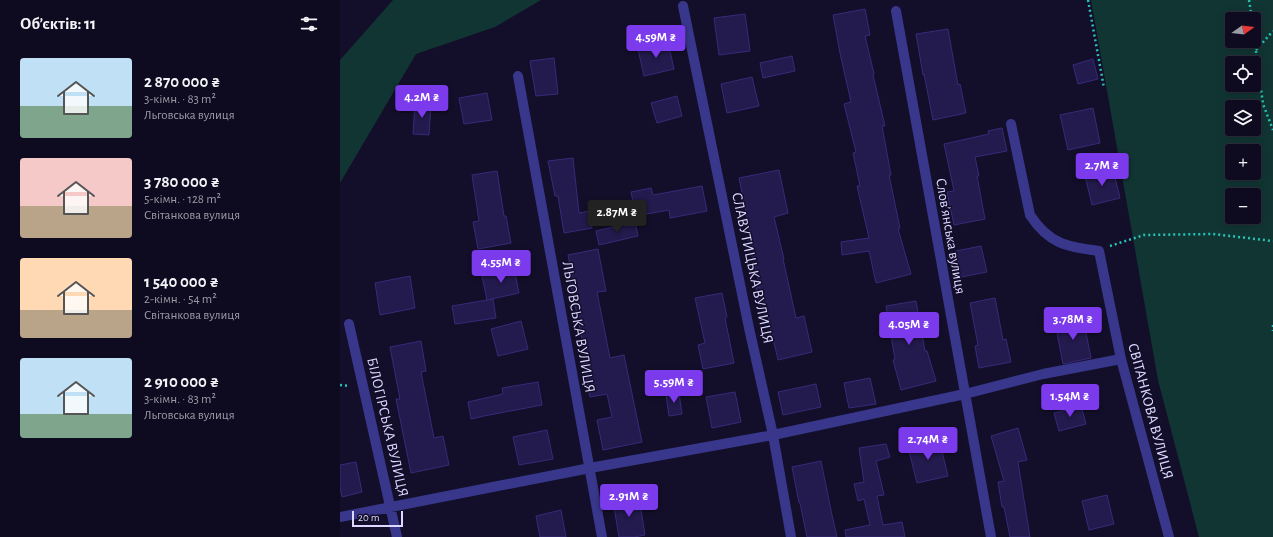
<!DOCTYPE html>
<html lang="uk">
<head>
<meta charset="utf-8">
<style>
	:root { --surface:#0e0b20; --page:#171429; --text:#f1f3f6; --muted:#9b9ba5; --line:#2e2b3e; --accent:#7c3aed }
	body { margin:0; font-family:"Alegreya Sans",sans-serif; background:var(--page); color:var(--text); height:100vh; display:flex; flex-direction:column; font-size:15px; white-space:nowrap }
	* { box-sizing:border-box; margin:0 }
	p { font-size:13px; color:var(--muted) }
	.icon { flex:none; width:22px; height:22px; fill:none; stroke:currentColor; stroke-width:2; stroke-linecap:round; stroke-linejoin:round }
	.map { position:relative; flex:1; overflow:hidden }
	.sheet { display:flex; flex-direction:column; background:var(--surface); width:340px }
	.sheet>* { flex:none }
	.needle { width:26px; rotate:76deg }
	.tools { position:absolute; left:885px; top:12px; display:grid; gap:8px }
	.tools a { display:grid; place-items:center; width:36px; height:36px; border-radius:4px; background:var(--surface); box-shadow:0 2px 10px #0003,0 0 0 1px var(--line); font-size:20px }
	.scale { position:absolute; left:12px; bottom:10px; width:51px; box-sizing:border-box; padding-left:4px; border:2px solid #dcd8ff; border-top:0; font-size:11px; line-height:14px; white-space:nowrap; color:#dcd8ff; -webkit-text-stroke:3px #130f2a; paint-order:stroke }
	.price { position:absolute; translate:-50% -34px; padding:0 9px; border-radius:4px; background:var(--accent); color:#fff; font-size:13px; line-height:26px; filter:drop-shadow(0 1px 2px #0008) }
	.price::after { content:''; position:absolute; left:50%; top:24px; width:12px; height:9px; margin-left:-6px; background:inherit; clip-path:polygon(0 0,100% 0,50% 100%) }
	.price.on { background:#222; color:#fff }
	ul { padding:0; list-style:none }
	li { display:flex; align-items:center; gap:12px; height:100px; padding:0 20px }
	li span { display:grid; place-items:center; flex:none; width:112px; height:80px; border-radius:4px; color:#555 }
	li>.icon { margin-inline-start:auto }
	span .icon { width:48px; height:48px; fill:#fffc; stroke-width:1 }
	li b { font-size:17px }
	h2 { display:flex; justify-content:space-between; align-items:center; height:48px; padding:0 20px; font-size:17px }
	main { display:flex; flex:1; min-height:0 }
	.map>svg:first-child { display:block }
	.green { fill:#113533; fill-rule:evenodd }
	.building { fill:#231a4d; stroke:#382a7a }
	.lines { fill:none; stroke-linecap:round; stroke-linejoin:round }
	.path { stroke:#28c3b6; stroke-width:2.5; stroke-dasharray:2 3; stroke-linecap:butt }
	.minor { stroke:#38378c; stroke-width:10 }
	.labels { text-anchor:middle; stroke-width:3; stroke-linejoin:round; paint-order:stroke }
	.street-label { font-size:15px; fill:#dcd8ff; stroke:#130f2a }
</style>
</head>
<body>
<main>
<section class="sheet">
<h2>Об’єктів: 11<svg class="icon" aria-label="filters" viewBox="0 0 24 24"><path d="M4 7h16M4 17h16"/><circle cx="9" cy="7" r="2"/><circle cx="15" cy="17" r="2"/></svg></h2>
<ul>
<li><span style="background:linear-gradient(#bfe0f5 60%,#7fa58c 0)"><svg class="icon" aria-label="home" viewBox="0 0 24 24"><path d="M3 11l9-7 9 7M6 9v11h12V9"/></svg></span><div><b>2 870 000 ₴</b><p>3-кімн. · 83 m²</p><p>Льговська вулиця</p></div></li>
<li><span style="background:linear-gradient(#f6c9c9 60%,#b9a48a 0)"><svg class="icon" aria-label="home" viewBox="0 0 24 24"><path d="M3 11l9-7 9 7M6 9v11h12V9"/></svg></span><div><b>3 780 000 ₴</b><p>5-кімн. · 128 m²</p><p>Світанкова вулиця</p></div></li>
<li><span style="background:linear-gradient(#ffd9b3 65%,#b9a48a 0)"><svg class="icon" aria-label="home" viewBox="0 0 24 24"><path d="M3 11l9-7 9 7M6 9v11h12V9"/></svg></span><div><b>1 540 000 ₴</b><p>2-кімн. · 54 m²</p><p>Світанкова вулиця</p></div></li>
<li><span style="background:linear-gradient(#bfe0f5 70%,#7fa58c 0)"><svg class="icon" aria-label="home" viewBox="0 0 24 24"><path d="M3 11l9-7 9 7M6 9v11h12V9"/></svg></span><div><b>2 910 000 ₴</b><p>3-кімн. · 83 m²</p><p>Льговська вулиця</p></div></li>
</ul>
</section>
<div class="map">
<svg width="933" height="537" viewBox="0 0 933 537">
	<rect width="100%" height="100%" fill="#130f2a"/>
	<!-- green -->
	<path class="green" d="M53,0H201L155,27L76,54L0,183V60Z
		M751,0H933V537H859L818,380ZM892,19H914V41H892ZM892,63H914V85H892ZM892,107H914V129H892ZM892,151H914V173H892ZM892,195H914V217H892Z"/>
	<!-- building -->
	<path class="building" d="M525,9L530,35L525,36L534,74L533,75L545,126H542L551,175H549L560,228L558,229L571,274L536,283L529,251L502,255L501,242L529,238L517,186H520L513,153L516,152L504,104L511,102L500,53L493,15Z
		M405,14L410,51L379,55L374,18Z
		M608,29L618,85L620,84L626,113L593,120L584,74L583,75L576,34Z
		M328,42L334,69L304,76L298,49Z
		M452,56L455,71L423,78L420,63Z
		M214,58L218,94L196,96L190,61Z
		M753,59L758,79L738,84L733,65Z
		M412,77L419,106L387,113L381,84Z
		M147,93L152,120L124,124L119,98Z
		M337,96L342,116L317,123L311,103Z
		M75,103L91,104L89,135L73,134Z
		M753,108L760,143L728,150L720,115Z
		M662,128L667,151L635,157L639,176H637L645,219L614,225L607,192L614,191L604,144L649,134L648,131Z
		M233,158L239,213L249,211L252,228L224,233L218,196H215L208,161Z
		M773,169L780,198L752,205L745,176Z
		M439,170L448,213L434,217L444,259H443L456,318L464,316L472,352L438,360L427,312L422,313L416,288L420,287L407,237L411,236L399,178Z
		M157,171L164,216H166L171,243L138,249L133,222L139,221L132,175Z
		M362,186L367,211L330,218L329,210L296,216L291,192L311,188L313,195Z
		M295,222L298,236L259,245L256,231Z
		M641,246L647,272L621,277L616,251Z
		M258,249L266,291L257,292L270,358L284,355L302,442L263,450L257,420L272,417L267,394L250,397L243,363H247L228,271H231L228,255Z
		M174,268L179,293L147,300L142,276Z
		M70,276L75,308L40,315L35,283Z
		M382,293L387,317L385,318L394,363L363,369L358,345L365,343L355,298Z
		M655,298L663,340L666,339L671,362L639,368L635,346L638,345L630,303Z
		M153,299L156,318L115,324L112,306Z
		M576,301L585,351H587L596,381L561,390L553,360L555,359L546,306Z
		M743,318L751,358L723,364L715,323Z
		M181,321L188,349L158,356L151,329Z
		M81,341L86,371L81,372L94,438L103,436L109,465L71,473L56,399H60L50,347Z
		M530,378L536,404L509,408L504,383Z
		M198,382L202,405L144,416L131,419L128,402L163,394L162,388Z
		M476,384L481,407L443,415L438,392Z
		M395,392L401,422L372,428L366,397Z
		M339,393L342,414L329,416L326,395Z
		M741,406L746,424L719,431L714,413Z
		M678,428L687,460L678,462L690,537H670L664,507H662L658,482L664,481L651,436Z
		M207,430L213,459L179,465L173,437Z
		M599,439L608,476L577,483L568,447Z
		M546,444L550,457L536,461L544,495L537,496L543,525L562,522L565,537H506L505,530L530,525L524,499L518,501L514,484L524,482L519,448Z
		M481,461L492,515L497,537H467L460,503H459L452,467Z
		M16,462L22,492L2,497L0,488V465Z
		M767,495L774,524L749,530L742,501Z
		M299,497L305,535L294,537H279L273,501Z
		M221,510L226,537H200L196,516Z"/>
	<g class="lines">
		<!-- path -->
		<path class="path" d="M748,0L764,88
			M909,0L912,19
			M914,36L923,104L933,130
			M916,50L933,31
			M770,246L804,235L873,234L933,241
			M933,325V331
			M0,385L9,386"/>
		<!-- minor -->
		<path class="minor" d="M343,6L409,328L433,435L451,537
			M556,11L651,537
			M178,76L262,537
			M671,124L690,215C709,244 727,247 759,251L781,359L829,537
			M9,324L57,537
			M0,517L250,468L433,435L625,394L703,374L781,359"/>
	</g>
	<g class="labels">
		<!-- street labels -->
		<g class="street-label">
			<text transform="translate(611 236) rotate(80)" y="5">Словʼянська вулиця</text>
			<text transform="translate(413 268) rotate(78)" y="5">СЛАВУТИЦЬКА ВУЛИЦЯ</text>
			<text transform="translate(239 327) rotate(80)" y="5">ЛЬГОВСЬКА ВУЛИЦЯ</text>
			<text transform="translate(811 411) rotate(75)" y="5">СВІТАНКОВА ВУЛИЦЯ</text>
			<text transform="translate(48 427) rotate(77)" y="5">БІЛОГІРСЬКА ВУЛИЦЯ</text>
		</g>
	</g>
</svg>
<div class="tools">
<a><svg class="needle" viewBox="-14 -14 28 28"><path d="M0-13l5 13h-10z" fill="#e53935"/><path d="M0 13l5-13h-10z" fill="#9b9ba5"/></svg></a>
<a><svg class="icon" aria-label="locate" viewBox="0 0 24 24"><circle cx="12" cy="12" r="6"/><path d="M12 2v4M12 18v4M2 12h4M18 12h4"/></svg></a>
<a><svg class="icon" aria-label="layers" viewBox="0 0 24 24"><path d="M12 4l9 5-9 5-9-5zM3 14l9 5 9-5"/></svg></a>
<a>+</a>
<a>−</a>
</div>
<div class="scale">20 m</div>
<b class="price" style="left:316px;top:59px">4.59M ₴</b>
<b class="price" style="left:82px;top:119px">4.2M ₴</b>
<b class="price" style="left:762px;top:187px">2.7M ₴</b>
<b class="price on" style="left:277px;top:234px">2.87M ₴</b>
<b class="price" style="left:161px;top:284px">4.55M ₴</b>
<b class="price" style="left:733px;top:341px">3.78M ₴</b>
<b class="price" style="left:569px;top:346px">4.05M ₴</b>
<b class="price" style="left:334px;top:404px">5.59M ₴</b>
<b class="price" style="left:730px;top:418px">1.54M ₴</b>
<b class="price" style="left:588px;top:461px">2.74M ₴</b>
<b class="price" style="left:289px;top:518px">2.91M ₴</b>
</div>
</main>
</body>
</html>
